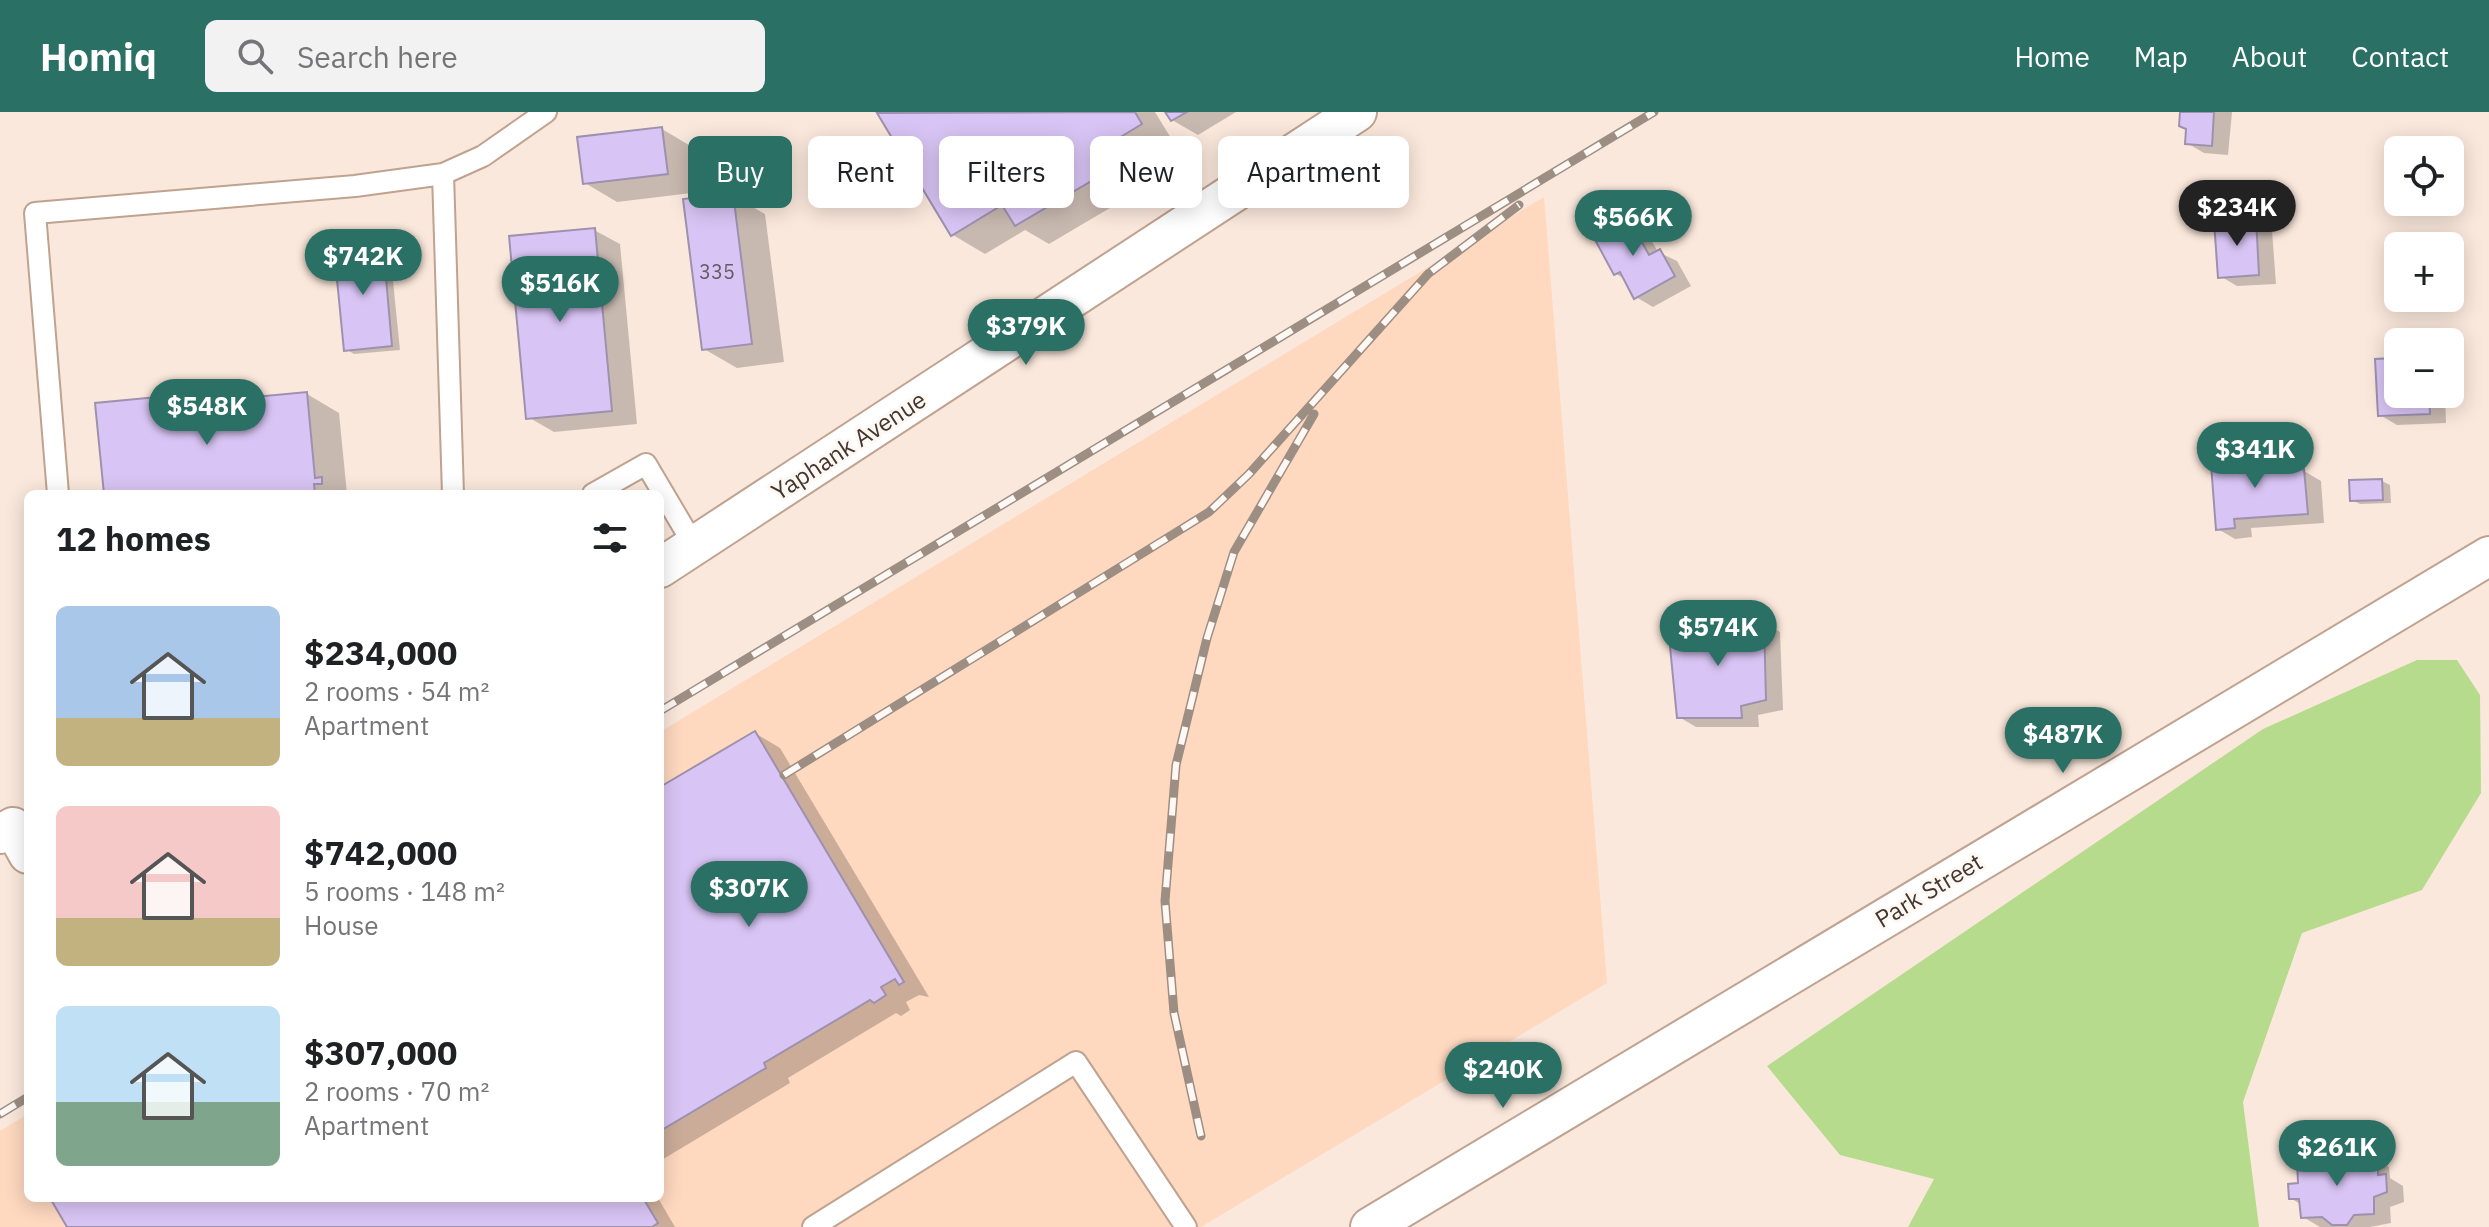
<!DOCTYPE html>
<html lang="en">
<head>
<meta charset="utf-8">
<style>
	:root { --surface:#fff; --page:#f2f2f2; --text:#202124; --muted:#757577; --accent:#2a7065 }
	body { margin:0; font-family:"IBM Plex Sans",sans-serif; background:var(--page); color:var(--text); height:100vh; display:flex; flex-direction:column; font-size:30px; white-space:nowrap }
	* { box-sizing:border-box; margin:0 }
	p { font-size:26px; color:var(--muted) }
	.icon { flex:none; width:44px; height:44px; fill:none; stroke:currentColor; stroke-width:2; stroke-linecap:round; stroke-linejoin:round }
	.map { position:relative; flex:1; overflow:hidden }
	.sheet { position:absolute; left:24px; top:378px; width:640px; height:712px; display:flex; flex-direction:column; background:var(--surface); border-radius:12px; box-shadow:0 4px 20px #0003 }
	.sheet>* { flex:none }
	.banner { position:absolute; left:688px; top:24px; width:760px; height:72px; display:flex; gap:16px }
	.controls { position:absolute; left:2384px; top:24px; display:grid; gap:16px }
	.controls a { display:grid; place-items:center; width:80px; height:80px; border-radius:12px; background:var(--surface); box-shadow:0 4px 20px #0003; font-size:40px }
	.price { position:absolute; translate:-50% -68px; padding:0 18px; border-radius:28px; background:var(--accent); color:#fff; font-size:26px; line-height:52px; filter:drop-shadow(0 2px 4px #0008) }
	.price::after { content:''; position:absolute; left:50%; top:48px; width:24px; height:18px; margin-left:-12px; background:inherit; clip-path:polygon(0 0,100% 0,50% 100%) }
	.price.on { background:#222; color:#fff }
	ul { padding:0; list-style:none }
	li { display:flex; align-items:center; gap:24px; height:200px; padding:0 32px }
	li span { display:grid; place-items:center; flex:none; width:224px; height:160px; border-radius:12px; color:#555 }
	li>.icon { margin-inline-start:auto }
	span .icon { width:96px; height:96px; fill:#fffc; stroke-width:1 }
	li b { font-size:34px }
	h2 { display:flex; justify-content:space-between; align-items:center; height:96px; padding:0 32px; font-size:34px }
	.pill { padding:0 28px; border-radius:12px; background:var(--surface); box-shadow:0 4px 20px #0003; font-size:28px; line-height:72px }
	.pill.on { background:var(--accent); color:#fff }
	header { display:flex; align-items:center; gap:48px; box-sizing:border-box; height:112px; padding:0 40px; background:var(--accent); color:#fff }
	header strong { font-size:38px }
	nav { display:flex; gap:44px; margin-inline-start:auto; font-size:28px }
	.search { width:560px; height:72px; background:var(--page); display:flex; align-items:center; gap:20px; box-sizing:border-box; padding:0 28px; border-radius:12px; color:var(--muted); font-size:30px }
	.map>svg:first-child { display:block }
	.built { fill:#fed8bf }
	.green { fill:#b6db8c }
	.shadow { fill:#0003 }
	.building { fill:#d9c5f5; stroke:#9d91ae; stroke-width:2 }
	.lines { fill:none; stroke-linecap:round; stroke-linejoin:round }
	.service-casing { stroke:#bfa28f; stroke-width:24 }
	.minor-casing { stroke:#bfa28f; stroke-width:42 }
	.service { stroke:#fff; stroke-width:20 }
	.minor { stroke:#fff; stroke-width:38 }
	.rail-casing { stroke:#9d8e84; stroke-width:9 }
	.rail { stroke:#fef8f4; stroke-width:6; stroke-dasharray:18; stroke-linecap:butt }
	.labels { text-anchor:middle; stroke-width:6; stroke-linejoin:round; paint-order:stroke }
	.number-label { font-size:20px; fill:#685a60 }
	.street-label { font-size:24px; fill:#43372f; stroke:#fef8f4 }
</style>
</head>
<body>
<header>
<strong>Homiq</strong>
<div class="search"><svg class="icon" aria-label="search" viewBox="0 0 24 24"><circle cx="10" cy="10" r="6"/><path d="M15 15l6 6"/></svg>Search here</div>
<nav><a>Home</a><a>Map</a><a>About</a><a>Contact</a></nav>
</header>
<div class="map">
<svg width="2489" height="1115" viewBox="0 0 2489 1115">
	<rect width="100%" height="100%" fill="#fbe8dc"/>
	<!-- built -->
	<path class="built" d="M1544,85L1607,871L1201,1115H0V1019L28,1002V1086H660V620Z"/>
	<!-- green -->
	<path class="green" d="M2417,548H2457L2480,583L2481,681L2422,778L2302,821L2243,990L2259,1115H1908L1934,1067L1840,1043L1767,954L2263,617Z"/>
	<!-- shadow -->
	<path class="shadow" d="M883,0H1155L1174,31L1126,60L1137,80L1049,132L1025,118L985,142L953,123L880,2Z
		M1168,0H1236L1198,23L1172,8Z
		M2182,0H2232L2228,43L2204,41L2187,31L2188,17Z
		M662,17L694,36L700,80L617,90L585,71Z
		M732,83L765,102L784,250L737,256L704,237Z
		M1628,107L1645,117L1658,140L1677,149L1691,174L1653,195L1636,185L1627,168L1616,162Z
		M2255,108L2272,118L2276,172L2237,174L2220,164Z
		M594,118L620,132L637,312L554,320L528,305Z
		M382,134L390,139L400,238L354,242L346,237Z
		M2398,234V282H2445L2446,311L2397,313L2380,303Z
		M307,282L339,301L347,382H106L156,287L170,295Z
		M2258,340L2275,350L2276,361L2304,359L2321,369L2324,411L2251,416L2252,425L2235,427L2218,417L2230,352Z
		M2382,369L2390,373L2391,391L2360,392L2352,388Z
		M1763,510L1780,520L1783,598L1758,603L1759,615H1696L1679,605Z
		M755,621L780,636L929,885L919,883L906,890L910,898L901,904L896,901L788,966L790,971L660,1049V678Z
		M2372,1045L2389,1055L2390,1066L2403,1074L2404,1090L2390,1095L2391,1111L2370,1115H2320L2303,1105L2302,1093L2290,1086L2300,1073Z
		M52,1086H658L675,1115H69Z"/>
	<!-- building -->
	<path class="building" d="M1135,0L1142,12L1094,41L1105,61L1015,114L1002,93L951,124L877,1Z
		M1165,0H1187L1171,9Z
		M2180,0H2214L2212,34L2185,32L2186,17L2179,14Z
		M662,15L668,62L583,72L577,25Z
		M733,81L752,232L702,238L683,87Z
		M1628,105L1649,143L1660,137L1675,164L1634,187L1620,160L1614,163L1593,124Z
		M2256,106L2259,163L2218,166L2214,109Z
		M595,116L612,299L526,307L509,124Z
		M383,132L392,234L344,239L334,137Z
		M2393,232H2398V282H2429L2430,302L2378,304L2375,247L2393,246Z
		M307,280L315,366L322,365V372H314L315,382H104L95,291L157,285L158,294Z
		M2258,338L2260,360L2304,357L2308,402L2234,407L2235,416L2216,418L2211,352L2227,351V340Z
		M2382,367L2383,388L2350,389L2349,368Z
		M1764,508L1766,588L1741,594L1742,606H1677L1668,514Z
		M755,619L904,870L899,873L895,867L881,875L886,883L874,891L870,888L764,951L766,956L660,1019V675Z
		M2372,1043L2373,1058H2378V1063L2386,1062L2387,1080L2374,1085V1102L2354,1103L2347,1113H2332L2322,1105L2301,1106L2299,1087H2289L2288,1072L2298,1071L2297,1047Z
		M50,1086H643L658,1111L652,1115H67Z"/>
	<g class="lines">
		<!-- service casing -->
		<g class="service-casing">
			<path id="service" d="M443,62L453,382
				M58,382L35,101L355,74L443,62L483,44L546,0
				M593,382L646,352L695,435
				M813,1115L1076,950L1186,1115"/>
		</g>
		<!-- minor casing -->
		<g class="minor-casing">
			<path id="minor" d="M660,456L1357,0
				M0,722L13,715L28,742
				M1370,1115L2489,444"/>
		</g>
		<!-- service -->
		<use href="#service" class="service"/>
		<!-- minor -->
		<use href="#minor" class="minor"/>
		<!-- rail casing -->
		<g class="rail-casing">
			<path id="rail" d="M660,599L1654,0
				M784,663L1209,400L1249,362L1428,162L1519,93
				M0,1002L28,985
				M1201,1024L1174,901L1165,789L1176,653L1207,526L1234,440L1314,302"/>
		</g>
		<!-- rail -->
		<use href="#rail" class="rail"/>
	</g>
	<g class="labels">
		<!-- number labels -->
		<g class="number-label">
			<text x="717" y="167">335</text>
		</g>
		<!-- street labels -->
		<g class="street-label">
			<text transform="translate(849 334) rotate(-33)" y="8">Yaphank Avenue</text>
			<text transform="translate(1929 779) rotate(-31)" y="8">Park Street</text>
		</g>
	</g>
</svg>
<div class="controls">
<a><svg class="icon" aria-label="locate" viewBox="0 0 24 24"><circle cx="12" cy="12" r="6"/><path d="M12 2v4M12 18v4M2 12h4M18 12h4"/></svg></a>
<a>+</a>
<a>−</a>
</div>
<b class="price on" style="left:2237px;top:136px">$234K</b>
<b class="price" style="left:1633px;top:146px">$566K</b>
<b class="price" style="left:363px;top:185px">$742K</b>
<b class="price" style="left:560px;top:212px">$516K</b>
<b class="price" style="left:1026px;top:255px">$379K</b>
<b class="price" style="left:207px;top:335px">$548K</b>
<b class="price" style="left:2255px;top:378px">$341K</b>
<b class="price" style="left:1718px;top:556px">$574K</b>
<b class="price" style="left:2063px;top:663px">$487K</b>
<b class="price" style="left:749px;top:817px">$307K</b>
<b class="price" style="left:1503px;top:998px">$240K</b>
<b class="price" style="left:2337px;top:1076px">$261K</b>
<div class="banner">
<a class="pill on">Buy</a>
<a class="pill">Rent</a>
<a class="pill">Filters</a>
<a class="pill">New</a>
<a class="pill">Apartment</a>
</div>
<section class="sheet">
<h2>12 homes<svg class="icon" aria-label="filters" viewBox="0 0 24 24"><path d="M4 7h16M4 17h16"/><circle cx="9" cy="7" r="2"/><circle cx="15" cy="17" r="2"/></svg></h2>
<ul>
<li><span style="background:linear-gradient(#a9c7e8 70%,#c2b280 0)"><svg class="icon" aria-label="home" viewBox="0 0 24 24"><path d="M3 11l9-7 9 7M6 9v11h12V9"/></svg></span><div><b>$234,000</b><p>2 rooms · 54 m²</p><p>Apartment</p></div></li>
<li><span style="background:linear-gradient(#f6c9c9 70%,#c2b280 0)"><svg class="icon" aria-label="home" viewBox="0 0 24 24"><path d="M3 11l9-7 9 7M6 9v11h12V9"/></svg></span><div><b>$742,000</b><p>5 rooms · 148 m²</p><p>House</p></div></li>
<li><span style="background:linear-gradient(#bfe0f5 60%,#7fa58c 0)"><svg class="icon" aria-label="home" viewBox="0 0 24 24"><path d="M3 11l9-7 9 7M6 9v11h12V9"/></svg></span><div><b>$307,000</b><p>2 rooms · 70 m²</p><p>Apartment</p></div></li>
</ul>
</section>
</div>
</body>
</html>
